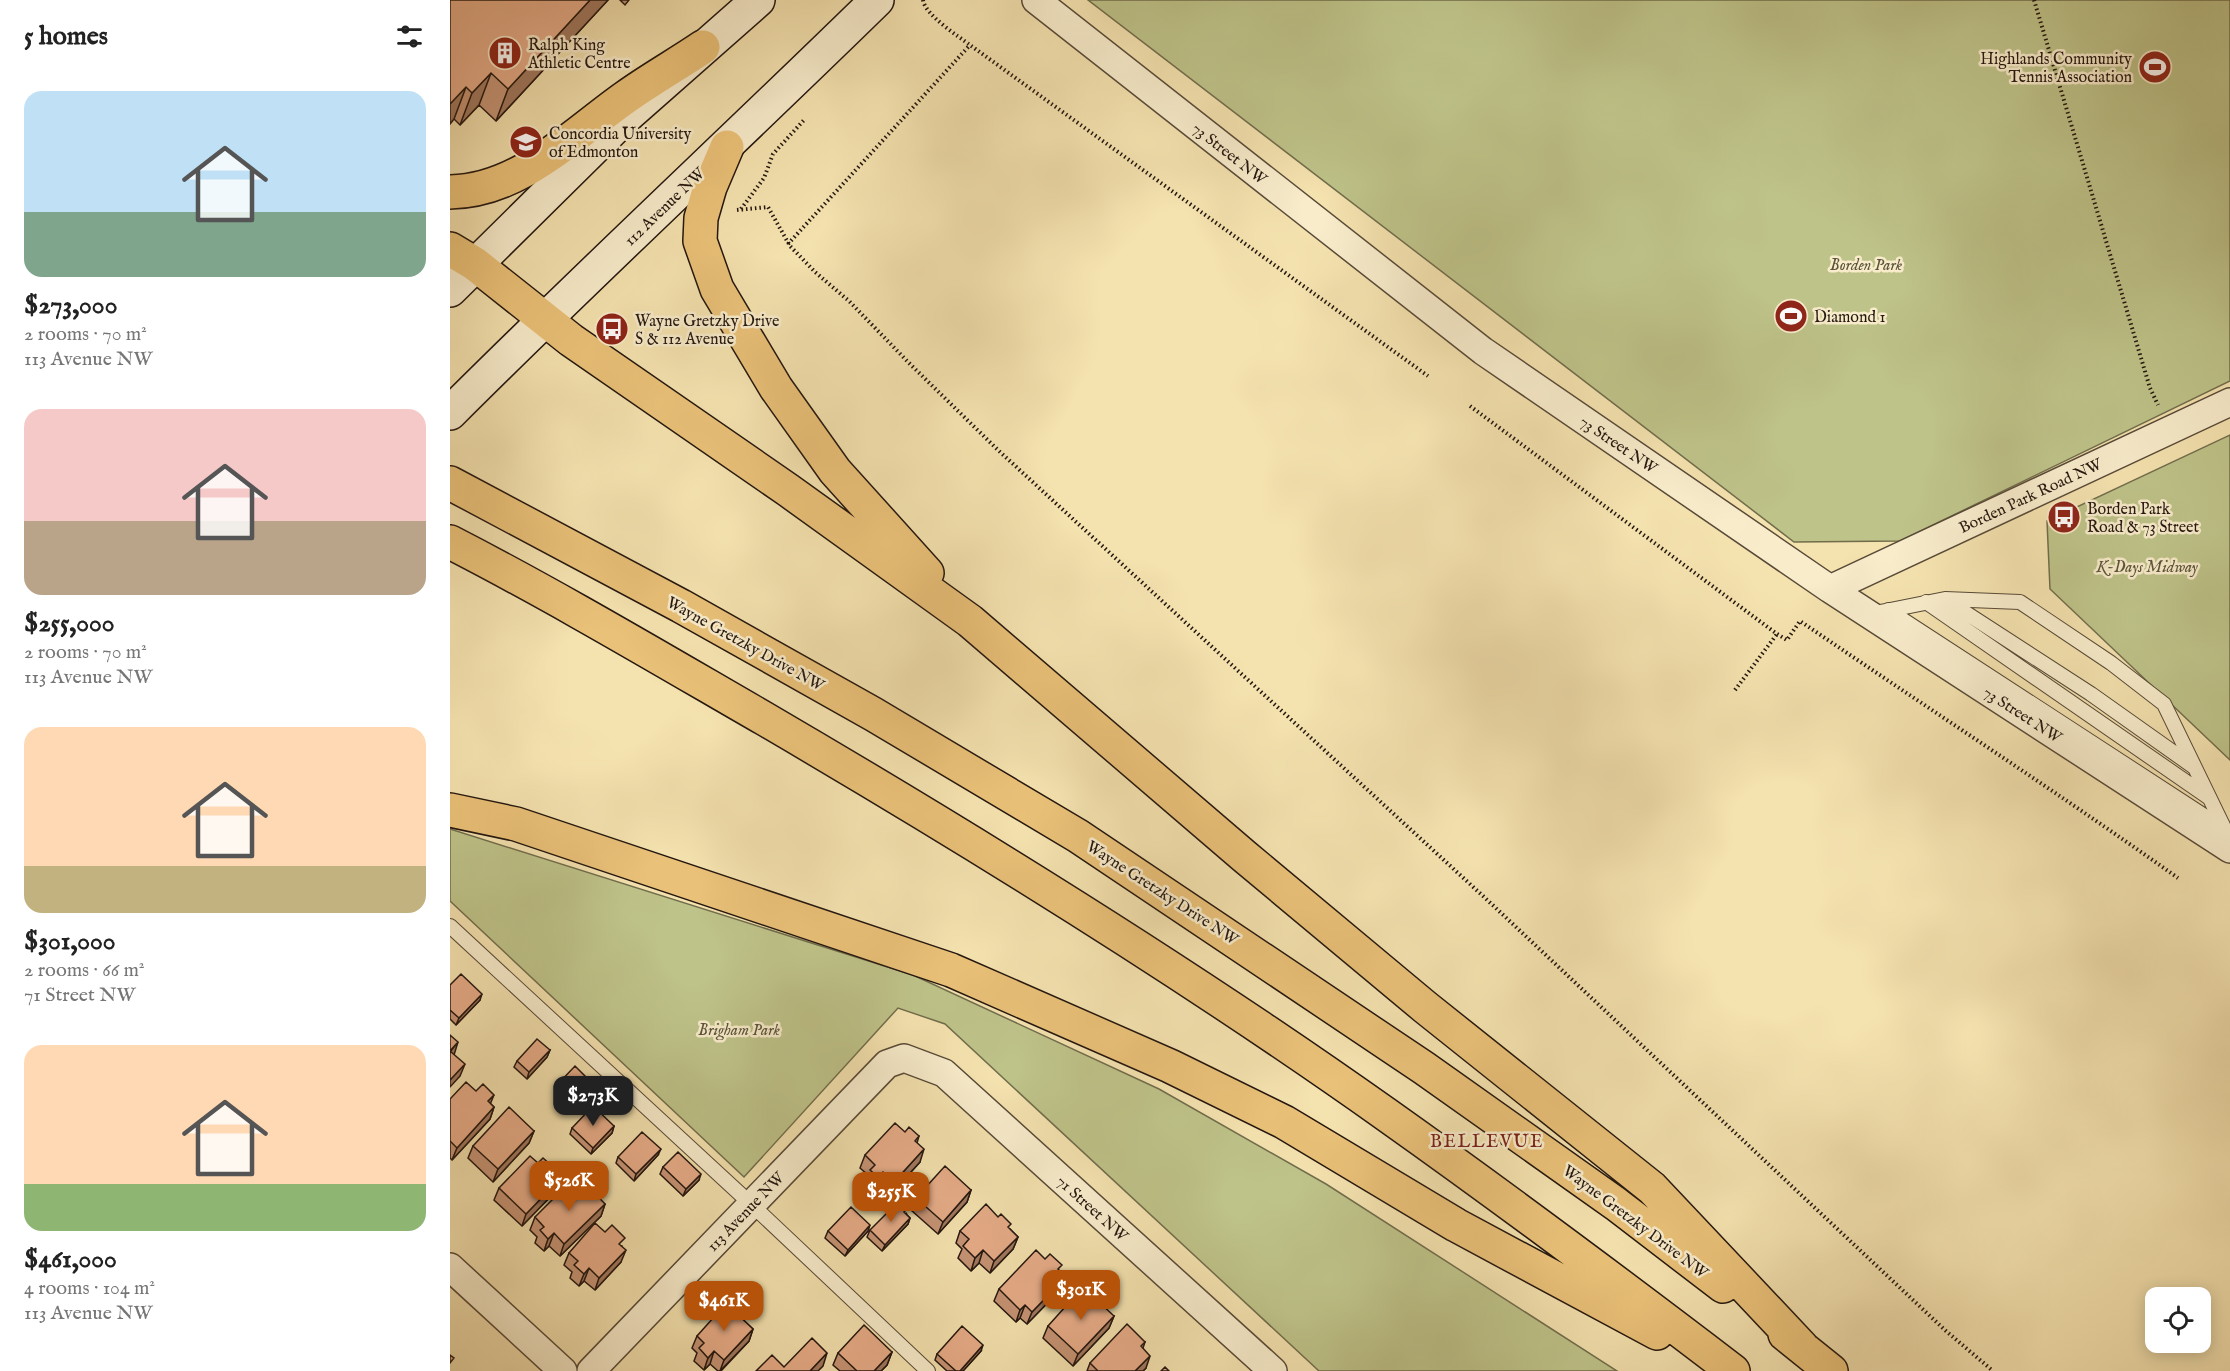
<!DOCTYPE html>
<html lang="en">
<head>
<meta charset="utf-8">
<style>
	:root { --surface:#fff; --page:#f2f2f2; --text:#222; --muted:#767676; --accent:#b45309 }
	body { margin:0; font-family:"IM FELL English",serif; background:var(--page); color:var(--text); height:100vh; display:flex; flex-direction:column; font-size:22px; white-space:nowrap }
	* { box-sizing:border-box; margin:0 }
	p { font-size:20px; color:var(--muted) }
	.icon { flex:none; width:33px; height:33px; fill:none; stroke:currentColor; stroke-width:2; stroke-linecap:round; stroke-linejoin:round }
	.map { position:relative; flex:1; overflow:hidden }
	.drawer { display:flex; flex-direction:column; background:var(--surface); width:450px }
	.drawer>* { flex:none }
	.fabs { position:absolute; left:1695px; top:1287px; display:grid; gap:12px }
	.fabs a { display:grid; place-items:center; width:66px; height:66px; border-radius:12px; background:var(--surface); box-shadow:0 3px 15px #0003; font-size:30px }
	.price { position:absolute; translate:-50% -51px; padding:0 14px; border-radius:12px; background:var(--accent); color:#fff; font-size:20px; line-height:39px; filter:drop-shadow(0 2px 3px #0008) }
	.price::after { content:''; position:absolute; left:50%; top:36px; width:18px; height:14px; margin-left:-9px; background:inherit; clip-path:polygon(0 0,100% 0,50% 100%) }
	.price.selected { background:#222; color:#fff }
	ul { padding:0; list-style:none }
	li { display:grid; align-content:center; gap:12px; height:318px; padding:0 24px }
	li span { display:grid; place-items:center; height:186px; border-radius:18px; color:#555 }
	li>.icon { margin-inline-start:auto }
	span .icon { width:108px; height:108px; fill:#fffc; stroke-width:1 }
	li b { font-size:26px }
	h2 { display:flex; justify-content:space-between; align-items:center; height:72px; padding:0 24px; font-size:26px }
	main { display:flex; flex:1; min-height:0 }
	.map>svg:first-child { display:block }
	.green { fill:#bec389; stroke:#716d4c; stroke-width:1.5 }
	.lines { fill:none; stroke-linecap:round; stroke-linejoin:round }
	.service-casing { stroke:#584a38; stroke-width:16 }
	.minor-casing { stroke:#584a38; stroke-width:30 }
	.secondary-casing { stroke:#241710; stroke-width:36 }
	.primary-casing { stroke:#241710; stroke-width:36 }
	.path { stroke:#241710; stroke-width:4; stroke-dasharray:1.5 3; stroke-linecap:butt }
	.service { stroke:#f8eccb; stroke-width:14 }
	.minor { stroke:#f8eccb; stroke-width:27 }
	.secondary { stroke:#f8eccb; stroke-width:33 }
	.primary { stroke:#eac178; stroke-width:33 }
	.wall { fill:#c69475; stroke:#241710; stroke-width:1.5 }
	.shaded-wall { fill:#a1785f; stroke:#241710; stroke-width:1.5 }
	.building { fill:#e6ac88; stroke:#241710; stroke-width:1.5 }
	.labels { text-anchor:middle; stroke-width:5; stroke-linejoin:round; paint-order:stroke }
	.poi-label { font-size:16px; fill:#241710; stroke:#f8eccb; text-anchor:start }
	.street-label { font-size:16px; fill:#241710; stroke:#f8eccb }
	.park-label { font-size:16px; font-style:italic; fill:#5a533a; stroke:#f8eccb }
	.neighbourhood-label { font-size:18px; letter-spacing:1.5px; fill:#7a1f14; stroke:#f8eccb }
</style>
</head>
<body>
<main>
<section class="drawer">
<h2>5 homes<svg class="icon" aria-label="filters" viewBox="0 0 24 24"><path d="M4 7h16M4 17h16"/><circle cx="9" cy="7" r="2"/><circle cx="15" cy="17" r="2"/></svg></h2>
<ul>
<li><span style="background:linear-gradient(#bfe0f5 65%,#7fa58c 0)"><svg class="icon" aria-label="home" viewBox="0 0 24 24"><path d="M3 11l9-7 9 7M6 9v11h12V9"/></svg></span><div><b>$273,000</b><p>2 rooms · 70 m²</p><p>113 Avenue NW</p></div></li>
<li><span style="background:linear-gradient(#f6c9c9 60%,#b9a48a 0)"><svg class="icon" aria-label="home" viewBox="0 0 24 24"><path d="M3 11l9-7 9 7M6 9v11h12V9"/></svg></span><div><b>$255,000</b><p>2 rooms · 70 m²</p><p>113 Avenue NW</p></div></li>
<li><span style="background:linear-gradient(#ffd9b3 75%,#c2b280 0)"><svg class="icon" aria-label="home" viewBox="0 0 24 24"><path d="M3 11l9-7 9 7M6 9v11h12V9"/></svg></span><div><b>$301,000</b><p>2 rooms · 66 m²</p><p>71 Street NW</p></div></li>
<li><span style="background:linear-gradient(#ffd9b3 75%,#8fb573 0)"><svg class="icon" aria-label="home" viewBox="0 0 24 24"><path d="M3 11l9-7 9 7M6 9v11h12V9"/></svg></span><div><b>$461,000</b><p>4 rooms · 104 m²</p><p>113 Avenue NW</p></div></li>
</ul>
</section>
<div class="map">
<svg width="1780" height="1371" viewBox="0 0 1780 1371">
	<rect width="100%" height="100%" fill="#f4e2af"/>
	<filter id="stains"><feTurbulence type="fractalNoise" baseFrequency=".00333" numOctaves="4"/><feColorMatrix values="0 0 0 0 .2 0 0 0 0 .09 0 0 0 0 .02 0 0 0 .5 -.17"/></filter>
	<radialGradient id="worn" r=".72"><stop offset=".6" stop-color="#630" stop-opacity="0"/><stop offset="1" stop-color="#630" stop-opacity=".3"/></radialGradient>
	<!-- green -->
	<path class="green" d="M638,0H1780V381L1450,541L1344,542Z
		M1780,435V760L1600,589L1597,521Z
		M0,829L463,975L709,1089L876,1184L1167,1371H869L495,1024L448,1008L294,1177L0,901Z"/>
	<g class="lines">
		<!-- service casing -->
		<g class="service-casing">
			<path id="service" d="M1496,600L1641,694L1744,767
				M1476,602L1758,797
				M1438,610L1773,828
				M1420,614L1495,599L1570,602L1661,663L1714,704L1780,840
				M0,926L301,1204L478,1371"/>
		</g>
		<!-- minor casing -->
		<g class="minor-casing">
			<path id="minor" d="M586,0L1033,351L1380,589L1780,849
				M1380,589L1780,402
				M0,1267L113,1371
				M141,1371L437,1064L454,1058L494,1073L823,1371"/>
		</g>
		<!-- secondary casing -->
		<g class="secondary-casing">
			<path id="secondary" d="M0,290L172,120L308,0
				M0,413C140,273 286,138 427,0"/>
		</g>
		<!-- primary casing -->
		<g class="primary-casing">
			<path id="primary" d="M277,147L260,187L251,218L250,241L267,289L326,388L385,471L477,573
				M0,192C70,191 122,135 176,97C201,79 228,64 253,47
				M0,249L25,264L121,340L338,490L520,621L794,856L975,1007L1202,1188L1352,1347
				M0,483L231,606L423,714L628,836L974,1068L1166,1204L1273,1286
				M0,542C107,597 211,659 315,719C527,843 737,973 937,1115C1054,1198 1169,1284 1283,1371
				M0,810L66,824L501,970L720,1066L834,1122L1006,1225L1207,1333
				M1335,1334L1381,1371"/>
		</g>
		<!-- path -->
		<path class="path" d="M473,0C475,15 508,36 520,45L978,376
			M1584,0L1700,388L1708,405
			M291,209L314,178L323,154L354,120
			M287,210L318,207L340,246L365,272L399,301L460,364L549,451L1033,896L1496,1331L1543,1371
			M338,244L520,45
			M1020,406L1327,634L1337,640L1350,621C1476,707 1604,790 1728,878
			M1285,690L1327,634"/>
		<!-- service -->
		<use href="#service" class="service"/>
		<!-- minor -->
		<use href="#minor" class="minor"/>
		<!-- secondary -->
		<use href="#secondary" class="secondary"/>
		<!-- primary -->
		<use href="#primary" class="primary"/>
	</g>
	<!-- wall -->
	<path class="wall" d="M0,0H158L46,121L29,105L10,125L4,119Z
		M170,0H179L175,5Z
		M0,985L30,1000L6,1025L0,1019Z
		M100,1050L97,1057L77,1079L64,1067L67,1061Z
		M138,1079L136,1085L118,1104L105,1091L107,1085Z
		M26,1091L44,1107L40,1119L2,1160L0,1158V1099Z
		M164,1126L162,1133L141,1154L120,1134L122,1128Z
		M84,1131L79,1143L43,1182L18,1158L23,1146Z
		M455,1132L469,1136L467,1143L470,1162L440,1195L428,1184L423,1190L416,1183L418,1175L410,1168L415,1155Z
		M208,1155L184,1181L166,1163L168,1157Z
		M213,1167L249,1180L233,1196L210,1174Z
		M100,1175L107,1182L103,1194L72,1226L44,1200L49,1188Z
		M521,1190L517,1202L488,1234L461,1210L466,1198Z
		M132,1194L155,1204L151,1216L110,1256L99,1246L94,1251L85,1243L87,1237L80,1230L85,1217Z
		M457,1213L456,1214L460,1218L458,1224L432,1251L417,1237L420,1230Z
		M560,1229L568,1237L563,1249L540,1273L529,1263L521,1271L508,1258L512,1249L506,1243L510,1231Z
		M378,1231H418L395,1256L375,1238Z
		M172,1246L171,1262L145,1290L134,1281L129,1286L120,1278L122,1272L114,1265L119,1253Z
		M595,1259L616,1277L611,1289L577,1324L570,1318L566,1322L544,1301L549,1289Z
		M289,1305L286,1313L303,1329L299,1341L271,1371H268L260,1364L254,1370L244,1361L247,1353L242,1348L247,1336Z
		M664,1316L659,1328L623,1366L593,1338L598,1326Z
		M695,1342L693,1348L696,1368L693,1371H637L640,1363Z
		M531,1351L513,1371H497L485,1360L487,1354Z
		M442,1352L437,1365L431,1371H390L383,1365L388,1353Z"/>
	<!-- shaded-wall -->
	<path class="shaded-wall" d="M140,0H158L46,121L58,89Z
		M41,73L29,105L10,125L22,93Z
		M16,87L4,119L0,124V104Z
		M32,994L30,1000L6,1025L9,1018Z
		M8,1042L4,1055L0,1052Z
		M100,1050L97,1057L77,1079L79,1072Z
		M15,1064L10,1076L0,1087V1080Z
		M138,1079L136,1085L118,1104L120,1098Z
		M44,1095L39,1107L38,1101Z
		M44,1107L40,1119L2,1160L7,1148Z
		M164,1126L162,1133L141,1154L143,1148Z
		M84,1131L79,1143L43,1182L48,1169Z
		M211,1149L208,1155L184,1181L186,1174Z
		M474,1149L470,1162L440,1195L444,1182Z
		M433,1172L428,1184L423,1190L428,1177Z
		M251,1174L249,1180L233,1196L236,1189Z
		M107,1182L103,1194L72,1226L76,1214Z
		M521,1190L517,1202L488,1234L493,1222Z
		M155,1204L151,1216L110,1256L114,1244Z
		M460,1218L458,1224L432,1251L435,1245Z
		M420,1225L418,1231L395,1256L398,1250Z
		M104,1233L99,1246L94,1251L98,1239Z
		M568,1237L563,1249L540,1273L544,1261Z
		M176,1250L171,1262L145,1290L149,1278Z
		M533,1250L529,1263L521,1271L525,1258Z
		M139,1268L134,1281L129,1286L134,1274Z
		M616,1277L611,1289L577,1324L582,1312Z
		M575,1305L570,1318L566,1322L570,1310Z
		M664,1316L659,1328L623,1366L628,1354Z
		M303,1329L299,1341L270,1371L274,1360Z
		M533,1345L531,1351L513,1371H510Z
		M264,1351L260,1364L254,1370L258,1358Z
		M442,1352L437,1365L431,1371H424Z
		M377,1353L373,1366L368,1371H360Z
		M700,1356L696,1368L693,1371H685Z"/>
	<!-- building -->
	<path class="building" d="M0,0H140L58,89L41,73L22,93L16,87L0,104Z
		M11,974L32,994L9,1018L0,1010V985Z
		M0,1035L8,1042L0,1051L15,1064L0,1080Z
		M87,1039L100,1050L79,1072L67,1061Z
		M125,1066L138,1079L120,1098L107,1085Z
		M16,1082L26,1091L33,1084L44,1095L38,1101L44,1107L7,1148L0,1141V1099Z
		M143,1106L164,1126L143,1148L122,1128Z
		M59,1107L84,1131L48,1169L23,1146Z
		M445,1123L455,1132L459,1127L469,1136L465,1141L474,1149L444,1182L433,1172L428,1177L420,1170L425,1165L415,1155Z
		M192,1132L211,1149L186,1174L168,1157Z
		M228,1152L251,1174L236,1189L213,1167Z
		M80,1156L88,1163L93,1158L103,1167L98,1172L107,1182L76,1214L49,1188Z
		M495,1166L521,1190L493,1222L466,1198Z
		M120,1182L132,1194L139,1187L155,1204L114,1244L104,1233L98,1239L90,1230L94,1227L85,1217Z
		M451,1199L459,1207L454,1212L460,1218L435,1245L420,1230Z
		M536,1204L548,1217L551,1214L561,1224L558,1227L568,1237L544,1261L533,1250L525,1258L513,1246L519,1239L510,1231Z
		M401,1207L420,1225L398,1250L378,1231Z
		M145,1223L155,1232L162,1225L175,1238L169,1244L176,1250L149,1278L139,1268L134,1274L124,1265L128,1261L119,1253Z
		M586,1250L595,1259L600,1254L612,1265L608,1269L616,1277L582,1312L575,1305L570,1310L549,1289Z
		M633,1287L664,1316L628,1354L598,1326Z
		M281,1298L289,1305L284,1311L303,1329L274,1360L264,1351L258,1358L249,1348L254,1343L247,1336Z
		M677,1324L695,1342L691,1346L700,1356L685,1371H648L640,1363Z
		M414,1325L442,1352L424,1371H407L388,1353Z
		M512,1326L533,1345L510,1371H506L487,1354Z
		M362,1338L377,1353L360,1371H306L322,1355L334,1367Z
		M0,1355L4,1358L0,1363Z
		M715,1367L719,1371H711Z"/>
	<!-- icons -->
	<defs>
		<g id="building-disc" transform="scale(1.725)"><circle r="9.5" fill="#8f2418" stroke="#f8eccb"/><path d="M-4-6H4V6H1V3H-1V6H-4ZM-2.5-4.3h1.7v1.8h-1.7ZM.8-4.3h1.7v1.8H.8ZM-2.5-1h1.7V.8h-1.7ZM.8-1h1.7V.8H.8Z" fill="#fff"/></g>
		<g id="stadium-disc" transform="scale(1.725)"><circle r="9.5" fill="#8f2418" stroke="#f8eccb"/><path d="M0-5a6.5 5 0 1 0 0 10a6.5 5 0 1 0 0-10ZM-3.5-1.8h7v3.6h-7Z" fill="#fff"/></g>
		<g id="university-disc" transform="scale(1.725)"><circle r="9.5" fill="#8f2418" stroke="#f8eccb"/><path d="M0-5L7-2L0 1L-7-2ZM-4 1L0 2.5L4 1V4Q0 6-4 4Z" fill="#fff"/></g>
		<g id="bus-disc" transform="scale(1.725)"><circle r="9.5" fill="#8f2418" stroke="#f8eccb"/><path d="M-5-6H5V4H4V6H2V4H-2V6H-4V4H-5ZM-3.5-4V0h7V-4ZM-3.5 1.2v1.5H-2V1.2ZM2 1.2v1.5H3.5V1.2Z" fill="#fff"/></g>
	</defs>
	<g fill-rule="evenodd">
		<use href="#building-disc" x="55" y="53"/>
		<use href="#stadium-disc" x="1705" y="67"/>
		<use href="#university-disc" x="76" y="142"/>
		<use href="#stadium-disc" x="1341" y="316"/>
		<use href="#bus-disc" x="162" y="329"/>
		<use href="#bus-disc" x="1614" y="517"/>
	</g>
	<g class="labels">
		<!-- poi labels -->
		<g class="poi-label">
			<text x="78" y="50">Ralph King<tspan x="78" dy="18">Athletic Centre</tspan></text>
			<text x="1682" y="64" text-anchor="end">Highlands Community<tspan x="1682" dy="18">Tennis Association</tspan></text>
			<text x="99" y="139">Concordia University<tspan x="99" dy="18">of Edmonton</tspan></text>
			<text x="1364" y="322">Diamond 1</text>
			<text x="185" y="326">Wayne Gretzky Drive<tspan x="185" dy="18">S &amp; 112 Avenue</tspan></text>
			<text x="1637" y="514">Borden Park<tspan x="1637" dy="18">Road &amp; 73 Street</tspan></text>
		</g>
		<!-- street labels -->
		<g class="street-label">
			<text transform="translate(780 153) rotate(38)" y="6">73 Street NW</text>
			<text transform="translate(214 206) rotate(-44)" y="6">112 Avenue NW</text>
			<text transform="translate(1169 444) rotate(34)" y="6">73 Street NW</text>
			<text transform="translate(1580 495) rotate(-25)" y="6">Borden Park Road NW</text>
			<text transform="translate(296 643) rotate(29)" y="6">Wayne Gretzky Drive NW</text>
			<text transform="translate(1573 714) rotate(33)" y="6">73 Street NW</text>
			<text transform="translate(713 892) rotate(33)" y="6">Wayne Gretzky Drive NW</text>
			<text transform="translate(643 1208) rotate(42)" y="6">71 Street NW</text>
			<text transform="translate(295 1211) rotate(-46)" y="6">113 Avenue NW</text>
			<text transform="translate(1186 1221) rotate(37)" y="6">Wayne Gretzky Drive NW</text>
		</g>
		<!-- park labels -->
		<g class="park-label">
			<text x="1416" y="270">Borden Park</text>
			<text x="1697" y="572">K-Days Midway</text>
			<text x="289" y="1035">Brigham Park</text>
		</g>
		<!-- neighbourhood labels -->
		<g class="neighbourhood-label">
			<text x="1037" y="1147">BELLEVUE</text>
		</g>
	</g>
	<rect width="100%" height="100%" filter="url(#stains)"/>
	<rect width="100%" height="100%" fill="url(#worn)"/>
</svg>
<div class="fabs">
<a><svg class="icon" aria-label="locate" viewBox="0 0 24 24"><circle cx="12" cy="12" r="6"/><path d="M12 2v4M12 18v4M2 12h4M18 12h4"/></svg></a>
</div>
<b class="price selected" style="left:143px;top:1127px">$273K</b>
<b class="price" style="left:119px;top:1212px">$526K</b>
<b class="price" style="left:441px;top:1223px">$255K</b>
<b class="price" style="left:631px;top:1321px">$301K</b>
<b class="price" style="left:274px;top:1332px">$461K</b>
</div>
</main>
</body>
</html>
